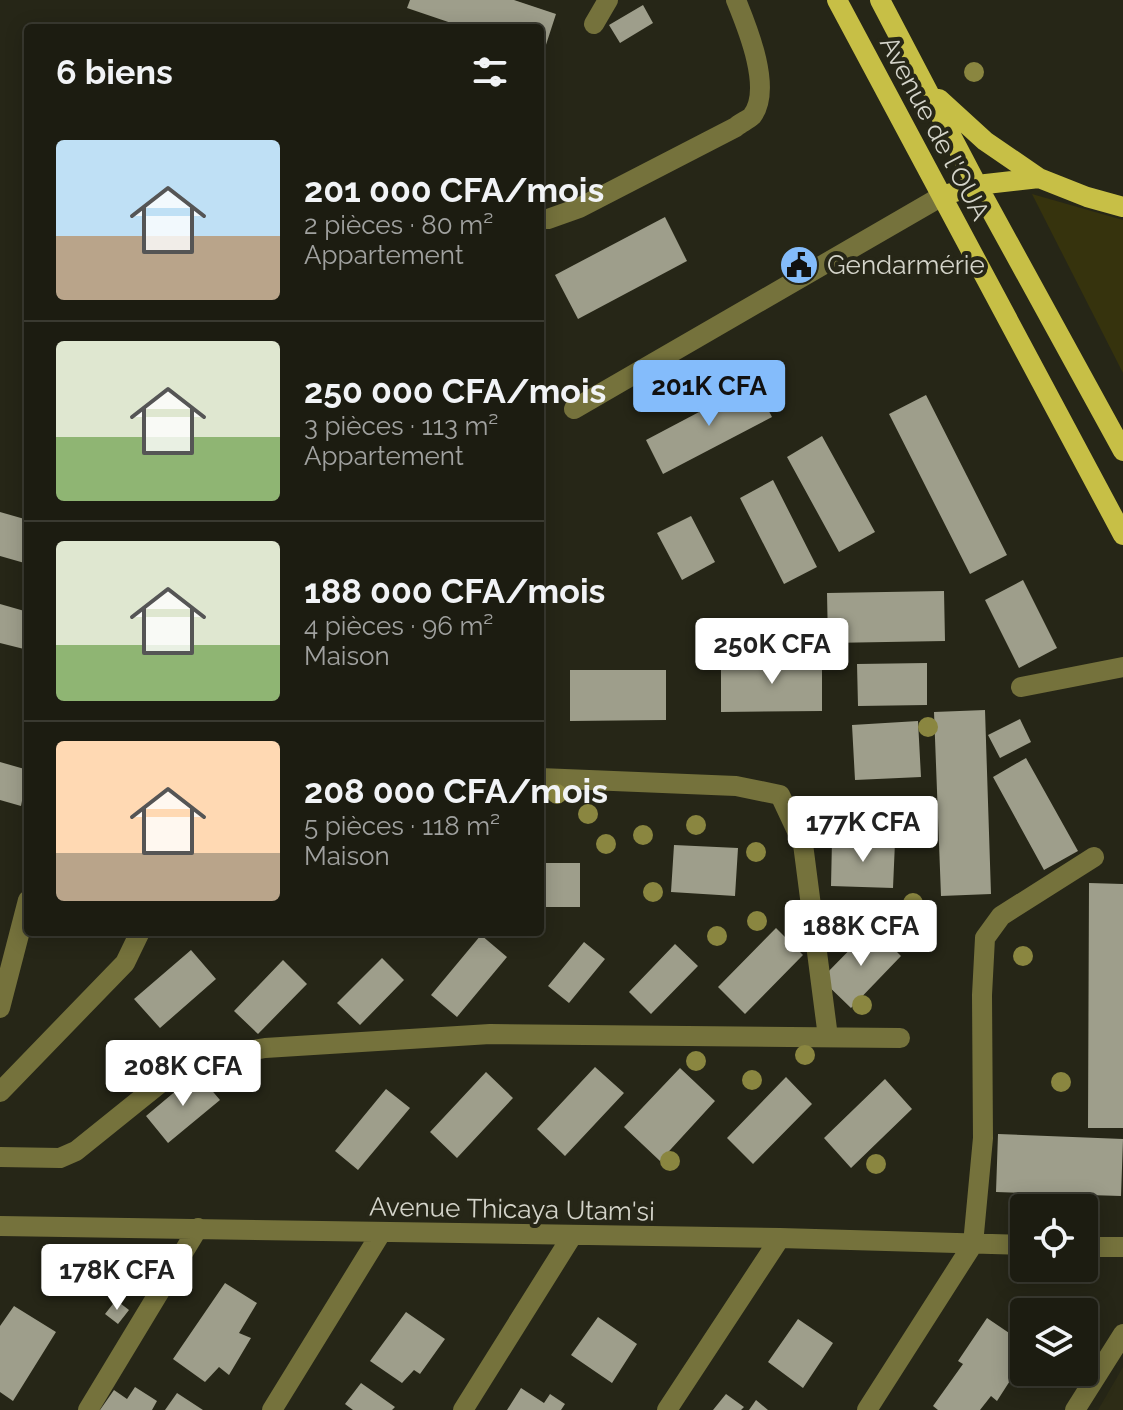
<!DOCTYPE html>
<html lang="fr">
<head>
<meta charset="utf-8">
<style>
	:root { --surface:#1c1c11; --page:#29291f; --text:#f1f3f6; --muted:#a0a19f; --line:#3a3a31; --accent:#84bcfb }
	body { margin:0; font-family:Raleway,sans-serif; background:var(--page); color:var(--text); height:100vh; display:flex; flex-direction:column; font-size:30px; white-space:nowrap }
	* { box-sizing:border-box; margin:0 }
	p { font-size:26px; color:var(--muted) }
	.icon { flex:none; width:44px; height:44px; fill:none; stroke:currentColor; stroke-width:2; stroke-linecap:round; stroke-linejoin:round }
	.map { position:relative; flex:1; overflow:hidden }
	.panel { position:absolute; left:24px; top:24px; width:520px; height:912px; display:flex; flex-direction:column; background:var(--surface); border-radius:8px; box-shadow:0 4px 20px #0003,0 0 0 2px var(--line) }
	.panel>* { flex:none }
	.buttons { position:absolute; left:1010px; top:1194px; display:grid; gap:16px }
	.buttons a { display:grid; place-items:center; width:88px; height:88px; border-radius:8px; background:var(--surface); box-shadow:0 4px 20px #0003,0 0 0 2px var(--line); font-size:40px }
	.price { position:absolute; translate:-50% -68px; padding:0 18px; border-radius:8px; background:#fff; color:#222; font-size:26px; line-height:52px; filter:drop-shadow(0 2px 4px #0008) }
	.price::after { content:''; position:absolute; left:50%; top:48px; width:24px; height:18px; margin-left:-12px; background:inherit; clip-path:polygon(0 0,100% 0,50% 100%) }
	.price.selected { background:var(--accent); color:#111 }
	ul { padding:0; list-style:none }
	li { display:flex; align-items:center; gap:24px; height:200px; padding:0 32px }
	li+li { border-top:2px solid var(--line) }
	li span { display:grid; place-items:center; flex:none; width:224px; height:160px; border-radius:8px; color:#555 }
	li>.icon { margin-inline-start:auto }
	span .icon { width:96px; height:96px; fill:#fffc; stroke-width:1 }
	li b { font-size:34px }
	h2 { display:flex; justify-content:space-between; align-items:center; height:96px; padding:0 32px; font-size:34px }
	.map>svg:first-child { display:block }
	.built { fill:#2d2c16 }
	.green { fill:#36330d }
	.building { fill:#9e9e8b }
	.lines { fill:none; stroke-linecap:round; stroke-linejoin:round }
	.minor { stroke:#75723c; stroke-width:20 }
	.major { stroke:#c7bf46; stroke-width:20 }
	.tree { fill:#8a8640 }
	.labels { text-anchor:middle; stroke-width:8; stroke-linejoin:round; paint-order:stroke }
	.street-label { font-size:26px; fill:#d4d4ca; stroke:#262617 }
	.poi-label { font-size:26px; fill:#d4d4ca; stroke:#262617; text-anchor:start }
</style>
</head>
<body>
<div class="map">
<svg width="1123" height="1410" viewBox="0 0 1123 1410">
	<rect width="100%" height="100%" fill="#262617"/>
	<!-- built -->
	<path class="built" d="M1123,1367V1410H1098Z"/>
	<!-- green -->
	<path class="green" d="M1032,194L1123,220V373Z"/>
	<!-- building -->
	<path class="building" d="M410,0H514L556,14L543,54L540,53V28H466L407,8Z
		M643,5L653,23L620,43L609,25Z
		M665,217L687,261L578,319L555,275Z
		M754,383L772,417L663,474L646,440Z
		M926,395L1007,555L970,574L889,414Z
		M822,436L875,532L839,552L787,457Z
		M773,480L817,567L784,584L740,498Z
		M0,512L28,520V564L0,556Z
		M691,516L715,562L682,580L657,533Z
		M1023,580L1057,648L1019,668L985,600Z
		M944,591L945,641L828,643L827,593Z
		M0,604L28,612V650L0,643Z
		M822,660V711L721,712V662Z
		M927,663V705L858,706L857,664Z
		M570,670H666V720L570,721Z
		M985,710L991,894L941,896L934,712Z
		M1020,719L1031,742L1000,758L988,735Z
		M918,721L921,777L855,780L852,725Z
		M1026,758L1078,851L1044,870L993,777Z
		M0,762L28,770L21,806L0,800Z
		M832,840L895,842L893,888L831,886Z
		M674,845L738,848L735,896L671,892Z
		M540,863H580V907H540Z
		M1089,883L1123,884V1128H1088Z
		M872,927L901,956L851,1008L821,979Z
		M776,928L803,955L745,1014L718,987Z
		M481,935L507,957L457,1017L431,995Z
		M584,942L605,959L569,1003L548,986Z
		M675,944L698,966L651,1014L629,992Z
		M191,950L216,979L160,1028L134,999Z
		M382,958L404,980L360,1025L337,1003Z
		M283,960L307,984L258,1034L234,1011Z
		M595,1067L624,1093L565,1156L537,1129Z
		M680,1068L715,1101L660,1161L624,1127Z
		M486,1072L513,1098L457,1158L430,1132Z
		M197,1073L220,1100L168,1143L146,1116Z
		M786,1077L812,1104L753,1164L727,1138Z
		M885,1079L912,1109L851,1168L824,1138Z
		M386,1089L410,1108L358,1170L335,1151Z
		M998,1134L1123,1139L1121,1196L996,1192Z
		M225,1283L257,1303L239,1333L251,1338L229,1375L219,1367L205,1382L173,1359Z
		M1045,1299L1068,1300V1312H1046Z
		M116,1300L129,1310L118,1324L105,1314Z
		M14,1306L56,1332L13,1401L0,1392V1326Z
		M406,1312L445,1339L420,1374L414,1370L402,1383L370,1361Z
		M598,1317L637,1344L612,1383L571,1355Z
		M987,1318L1024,1343V1359L997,1401L991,1396L980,1410H938L933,1406L963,1364L958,1361Z
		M798,1319L833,1343L803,1388L768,1362Z
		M361,1383L395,1407L392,1410H353L345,1404Z
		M135,1387L157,1401L152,1410H100L114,1390L127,1399Z
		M521,1388L544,1403L550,1394L565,1404L561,1410H507Z
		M177,1393L203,1410H165Z
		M726,1394L744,1407L741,1410H713Z
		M756,1400L768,1410H749Z"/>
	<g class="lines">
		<!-- minor -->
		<path class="minor" d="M594,24L608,0
			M540,219H548L579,208L736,127C740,123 748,120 752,116C773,89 747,27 736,0
			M574,409L942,196
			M1021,687L1123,667
			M540,778L736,786L780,795L803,844L828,1037
			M0,1008L28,900
			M0,1092L125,963L140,932
			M0,1157L60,1158L76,1151L163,1081L199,1060L265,1048L490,1034L900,1038
			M0,1226L780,1238L1024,1245
			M1084,1247H1123
			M88,1410L198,1228
			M272,1410L381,1233
			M463,1410L572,1236
			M667,1410L780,1238
			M867,1410L973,1244L983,1138L982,995L985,938L1001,916L1094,857
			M1075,1410L1123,1334"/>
		<!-- major -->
		<path class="major" d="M837,0L1123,535
			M880,0L977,185L1123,451
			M939,99L985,141L1039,178
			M942,196L977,185L1039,178L1087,197L1123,207"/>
	</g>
	<!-- trees -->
	<g class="tree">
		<circle cx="974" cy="72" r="10"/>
		<circle cx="928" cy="727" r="10"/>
		<circle cx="557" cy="794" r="10"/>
		<circle cx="876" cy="812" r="10"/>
		<circle cx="588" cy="814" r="10"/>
		<circle cx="696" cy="825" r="10"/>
		<circle cx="643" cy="835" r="10"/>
		<circle cx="606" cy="844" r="10"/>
		<circle cx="756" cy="852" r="10"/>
		<circle cx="653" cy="892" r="10"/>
		<circle cx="913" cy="903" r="10"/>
		<circle cx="829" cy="916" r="10"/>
		<circle cx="757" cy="921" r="10"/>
		<circle cx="717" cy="936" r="10"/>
		<circle cx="1023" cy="956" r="10"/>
		<circle cx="862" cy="1005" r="10"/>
		<circle cx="805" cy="1055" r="10"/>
		<circle cx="696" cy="1061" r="10"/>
		<circle cx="752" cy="1080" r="10"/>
		<circle cx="1061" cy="1082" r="10"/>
		<circle cx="670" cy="1161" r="10"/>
		<circle cx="876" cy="1164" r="10"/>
	</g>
	<!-- icons -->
	<defs>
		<g id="civic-disc" transform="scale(2)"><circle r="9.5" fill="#84bcfb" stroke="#262617"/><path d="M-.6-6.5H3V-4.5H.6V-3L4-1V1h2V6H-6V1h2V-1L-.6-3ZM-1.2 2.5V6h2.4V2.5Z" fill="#111"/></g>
	</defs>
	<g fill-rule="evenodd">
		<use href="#civic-disc" x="799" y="265"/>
	</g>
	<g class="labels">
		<!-- street labels -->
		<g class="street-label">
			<text transform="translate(935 128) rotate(62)" y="9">Avenue de l'OUA</text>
			<text transform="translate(512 1209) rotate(1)" y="9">Avenue Thicaya Utam'si</text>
		</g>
		<!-- poi labels -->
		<g class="poi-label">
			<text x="827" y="274">Gendarmérie</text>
		</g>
	</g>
</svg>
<div class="buttons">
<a><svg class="icon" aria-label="locate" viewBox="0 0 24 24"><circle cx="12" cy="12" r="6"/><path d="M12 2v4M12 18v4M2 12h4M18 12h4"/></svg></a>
<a><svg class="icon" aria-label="layers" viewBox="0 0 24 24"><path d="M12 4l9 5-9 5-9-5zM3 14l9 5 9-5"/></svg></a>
</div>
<b class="price selected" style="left:709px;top:428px">201K CFA</b>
<b class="price" style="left:772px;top:686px">250K CFA</b>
<b class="price" style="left:863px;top:864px">177K CFA</b>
<b class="price" style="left:861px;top:968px">188K CFA</b>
<b class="price" style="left:183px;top:1108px">208K CFA</b>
<b class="price" style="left:117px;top:1312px">178K CFA</b>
<section class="panel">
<h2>6 biens<svg class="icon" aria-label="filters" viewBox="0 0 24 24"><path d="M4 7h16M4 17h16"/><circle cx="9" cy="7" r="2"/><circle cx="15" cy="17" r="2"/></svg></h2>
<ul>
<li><span style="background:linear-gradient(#bfe0f5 60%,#b9a48a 0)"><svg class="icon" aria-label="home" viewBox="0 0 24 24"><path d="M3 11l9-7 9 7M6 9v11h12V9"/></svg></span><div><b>201 000 CFA/mois</b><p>2 pièces · 80 m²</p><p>Appartement</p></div></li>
<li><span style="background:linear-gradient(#dfe7d0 60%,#8fb573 0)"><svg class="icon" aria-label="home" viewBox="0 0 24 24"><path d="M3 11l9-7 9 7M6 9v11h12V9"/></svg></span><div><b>250 000 CFA/mois</b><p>3 pièces · 113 m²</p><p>Appartement</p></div></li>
<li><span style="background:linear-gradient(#dfe7d0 65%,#8fb573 0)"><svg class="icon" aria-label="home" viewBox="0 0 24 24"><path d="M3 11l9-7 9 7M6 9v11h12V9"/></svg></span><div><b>188 000 CFA/mois</b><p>4 pièces · 96 m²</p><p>Maison</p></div></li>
<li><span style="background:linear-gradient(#ffd9b3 70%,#b9a48a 0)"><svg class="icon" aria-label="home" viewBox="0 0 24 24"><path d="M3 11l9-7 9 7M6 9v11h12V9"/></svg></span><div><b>208 000 CFA/mois</b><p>5 pièces · 118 m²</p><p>Maison</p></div></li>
</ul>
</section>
</div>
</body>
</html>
